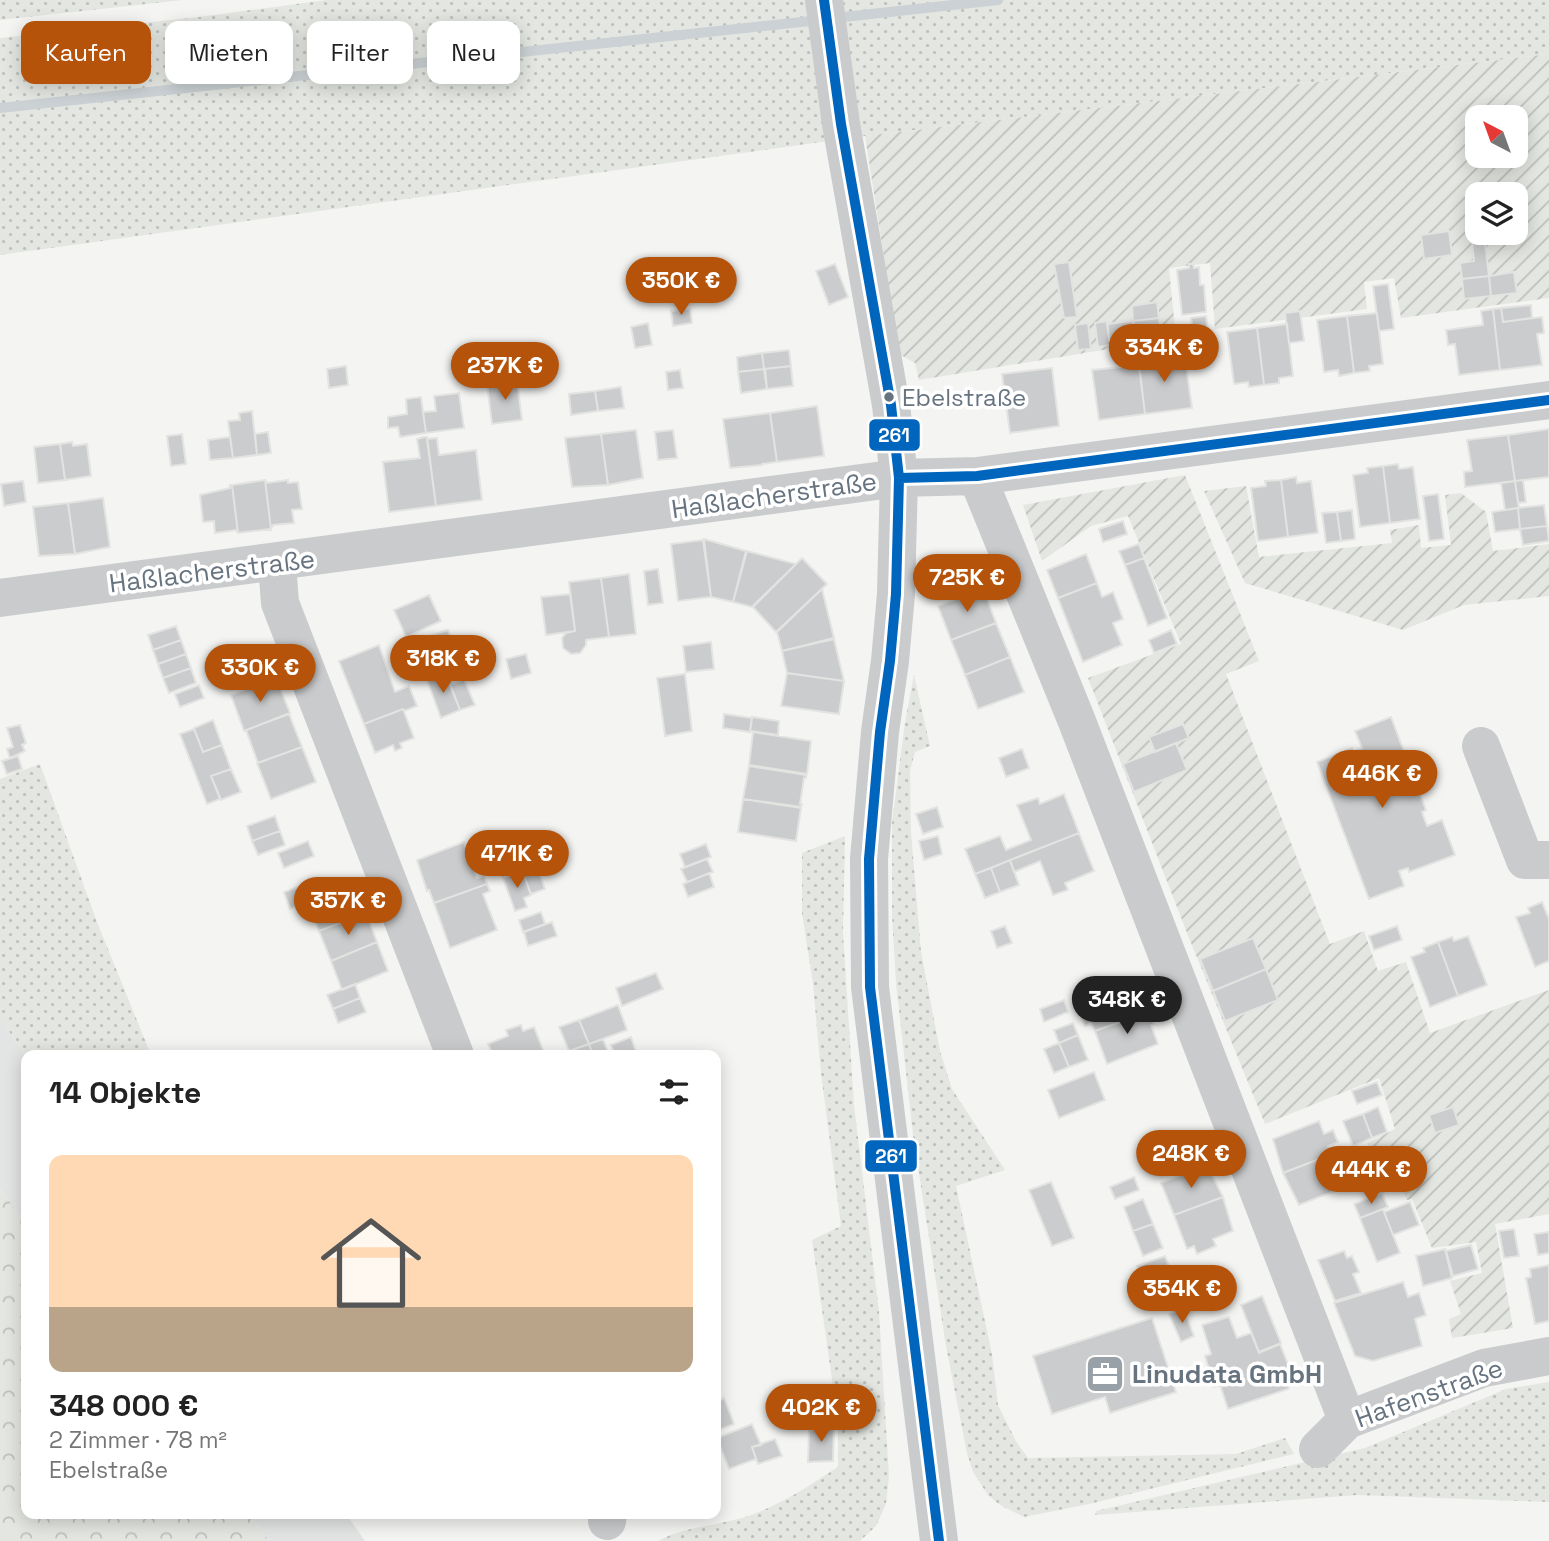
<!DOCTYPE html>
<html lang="de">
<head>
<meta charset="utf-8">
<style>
	:root { --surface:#fff; --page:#f2f2f2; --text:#222; --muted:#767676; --line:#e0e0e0; --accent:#b45309 }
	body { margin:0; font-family:"Space Grotesk",sans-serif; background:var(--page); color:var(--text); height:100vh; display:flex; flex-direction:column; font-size:26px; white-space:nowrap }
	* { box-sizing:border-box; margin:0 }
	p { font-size:23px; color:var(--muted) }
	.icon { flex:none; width:38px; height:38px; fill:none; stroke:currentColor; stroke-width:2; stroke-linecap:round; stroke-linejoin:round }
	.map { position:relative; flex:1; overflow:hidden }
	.details { position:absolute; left:21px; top:1050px; width:700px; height:469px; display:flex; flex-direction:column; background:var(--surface); border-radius:14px; box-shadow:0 4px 18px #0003 }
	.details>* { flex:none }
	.guide { position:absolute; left:21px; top:21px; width:700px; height:63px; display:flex; gap:14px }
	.needle { width:46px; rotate:319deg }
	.buttons { position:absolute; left:1465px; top:105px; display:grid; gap:14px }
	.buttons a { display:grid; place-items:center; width:63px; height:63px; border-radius:14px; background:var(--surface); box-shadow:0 4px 18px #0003; font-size:35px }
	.price { position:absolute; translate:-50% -60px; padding:0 16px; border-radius:24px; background:var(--accent); color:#fff; font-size:23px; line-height:46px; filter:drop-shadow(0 2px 4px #0008) }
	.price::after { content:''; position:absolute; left:50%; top:42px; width:21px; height:16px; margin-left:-10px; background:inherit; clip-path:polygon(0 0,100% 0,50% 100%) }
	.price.current { background:#222; color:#fff }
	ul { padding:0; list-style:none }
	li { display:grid; align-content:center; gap:14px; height:371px; padding:0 28px }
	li+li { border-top:2px solid var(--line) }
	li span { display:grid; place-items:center; height:217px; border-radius:14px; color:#555 }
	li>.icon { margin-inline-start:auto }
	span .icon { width:126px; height:126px; fill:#fffc; stroke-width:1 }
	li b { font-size:30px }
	h2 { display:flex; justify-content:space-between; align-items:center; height:84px; padding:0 28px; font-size:30px }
	.pill { padding:0 24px; border-radius:14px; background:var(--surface); box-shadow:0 4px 18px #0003; font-size:24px; line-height:63px }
	.pill.current { background:var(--accent); color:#fff }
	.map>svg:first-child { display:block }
	.built { fill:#e3e4e4 }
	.grass { fill:url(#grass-dots) }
	.forest { fill:url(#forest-crowns) }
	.garden { fill:url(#garden-furrows); fill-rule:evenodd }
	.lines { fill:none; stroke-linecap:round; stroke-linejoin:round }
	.stream { stroke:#cbd1d4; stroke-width:10 }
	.building { fill:#cbcccd; stroke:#e3e3e2; stroke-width:2 }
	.minor { stroke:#cacbcc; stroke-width:38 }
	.tertiary { stroke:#cacbcc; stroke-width:38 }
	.bus-1-casing { stroke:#fff; stroke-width:16 }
	.bus-1 { stroke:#0065bd; stroke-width:10 }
	.bus-dot { fill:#677480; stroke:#fff; stroke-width:2.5 }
	.labels { text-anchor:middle; stroke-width:7; stroke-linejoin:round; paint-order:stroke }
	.bus-label { font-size:24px; fill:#677480; stroke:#fff; text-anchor:start }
	.street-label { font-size:26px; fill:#677480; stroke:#fff }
	.poi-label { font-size:26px; font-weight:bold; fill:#677480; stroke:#fff; text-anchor:start }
	.line-badge { stroke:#fff; stroke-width:2.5 }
	.badge-label { font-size:19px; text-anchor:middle; font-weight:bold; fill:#fff }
</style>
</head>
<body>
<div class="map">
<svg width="1549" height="1541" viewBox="0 0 1549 1541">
	<defs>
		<pattern id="grass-dots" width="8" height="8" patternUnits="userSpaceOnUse" patternTransform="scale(1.75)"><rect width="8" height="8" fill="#e4e7e1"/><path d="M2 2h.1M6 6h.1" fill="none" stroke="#bdc0bc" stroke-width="1.8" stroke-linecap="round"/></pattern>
		<pattern id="forest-crowns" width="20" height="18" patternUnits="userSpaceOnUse" patternTransform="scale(1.75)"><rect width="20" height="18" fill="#e4e7e1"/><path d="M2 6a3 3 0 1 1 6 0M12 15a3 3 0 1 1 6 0" fill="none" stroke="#bdc0bc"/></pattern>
		<pattern id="garden-furrows" width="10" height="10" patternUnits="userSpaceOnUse" patternTransform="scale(1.75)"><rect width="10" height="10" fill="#e4e7e1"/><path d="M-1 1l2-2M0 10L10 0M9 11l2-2" fill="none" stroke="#bdc0bc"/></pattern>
	</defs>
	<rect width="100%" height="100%" fill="#f4f4f3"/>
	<!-- built -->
	<path class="built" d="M0,1018L26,1056V1224L0,1189Z
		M248,1514H346L365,1541H269Z"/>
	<!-- grass -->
	<path class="grass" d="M0,0H183L0,20Z
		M326,0H1549V54L865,136L0,255V38L199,17Z
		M914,675L930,746L915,752L910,771L911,832L921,952L940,1051L952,1089L1005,1170L956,1186L992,1354L998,1405L1017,1443L1028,1458L1236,1454L1285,1438L1294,1454L1089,1504L1024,1517L1000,1505L988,1495L973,1472L967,1453L946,1346L913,1135L896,983L892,916V823L905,722Z
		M40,764L97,922L151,1055L26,1056L0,1018V779Z
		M845,836L843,933L854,1105L879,1312L889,1476L886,1504L876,1526L860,1541H658C683,1527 714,1526 742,1518C778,1507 807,1487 838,1467V1421L812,1240L841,1226L821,1073L813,984L802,913V853Z
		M1549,1382V1502L1357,1495L1095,1515L1096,1511L1365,1448L1506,1389Z"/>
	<!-- forest -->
	<path class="forest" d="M0,1189L26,1224V1514H248L269,1541H0Z"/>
	<!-- garden -->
	<path class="garden" d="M1549,54V298L1401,318L1394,278L1364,282L1367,309L1215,329L1210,263L1169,268L1176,338L919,380L915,363L899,354L865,136ZM1477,117H1516V156H1477ZM1477,194H1516V233H1477Z
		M1185,475L1259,661L1226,674L1330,944L1364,931L1378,971L1406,962L1430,1033L1549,990V1214L1495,1224L1513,1328L1452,1338L1449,1319L1461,1314L1450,1281L1482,1273L1476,1242L1432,1248L1412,1199L1407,1200L1393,1171L1377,1176L1367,1143L1395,1129L1379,1078L1265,1124L1189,938L1088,678L1181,644L1128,516L1091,526L1042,561L1023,505Z
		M1246,486L1259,557L1392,543L1390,530L1419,525L1421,548L1451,545L1445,495L1461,493L1486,512L1493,551L1549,544V596L1464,605L1403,630L1245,583L1204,491Z"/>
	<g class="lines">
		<!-- stream -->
		<path class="stream" d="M835,18L998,0
			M0,108L820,20"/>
	</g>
	<!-- building -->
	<path class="building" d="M1477,230V233H1493L1494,242H1485L1489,276L1462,279L1460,263L1474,261L1471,231Z
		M1449,231L1452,255L1424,259L1421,235Z
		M1069,262L1077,317L1064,318L1054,264Z
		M835,264L848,297L829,305L816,271Z
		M1189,264H1193L1194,268L1199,267L1200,285H1204L1206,312L1182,315L1177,270L1189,268Z
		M1514,272L1517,293L1491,296L1489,276Z
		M1489,276L1491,296L1464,299L1462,279Z
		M1388,284L1394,329L1379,331L1373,286Z
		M1157,302L1159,318L1133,321L1132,306Z
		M1531,305L1532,318L1503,322L1501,308Z
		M1501,308L1503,322L1542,317L1544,333L1537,334L1542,365L1500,370L1493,309Z
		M690,309L692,323L673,326L671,311Z
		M1493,309L1500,370L1459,375L1455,344L1448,345L1446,330L1483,325L1481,311Z
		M1300,311L1304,341L1289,343L1285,313Z
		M1377,313L1383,364L1369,366L1370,371L1354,373L1347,316Z
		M1206,316L1210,346L1195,348L1191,318Z
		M1347,316L1354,373L1339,376L1338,370L1324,372L1317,320Z
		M1159,318L1162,338L1136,342L1133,321Z
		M1107,321L1110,345L1098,347L1095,323Z
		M1133,321L1136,342L1110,345L1107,324Z
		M648,323L652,345L635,348L631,327Z
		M1088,323L1091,349L1078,350L1075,325Z
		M1287,324L1293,376L1279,378V383L1264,385L1257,328Z
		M1257,328L1264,385L1249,387L1248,382L1234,384L1227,332Z
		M1142,341L1144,345L1147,364L1185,358L1192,408L1145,414L1136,342Z
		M1137,347L1145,414L1099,420L1092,370L1131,366L1130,360L1127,361L1125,349Z
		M789,350L791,366L764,369L762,353Z
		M762,353L764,369L738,372L737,357Z
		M346,366L348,385L329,388L327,369Z
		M791,366L793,386L767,389L765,369Z
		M1052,368L1059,426L1010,433L1002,374Z
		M764,369L767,389L741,393L738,372Z
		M680,370L683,388L668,390L666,372Z
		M517,380L522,420L492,424L487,384Z
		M621,387L624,408L598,411L595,391Z
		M595,391L598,411L571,415L569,394Z
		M459,393L464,428L426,433L423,412L436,411L434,396Z
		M421,397L426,433L400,437L398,427L388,428V417L407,414L406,399Z
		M817,406L824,456L777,462L770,413Z
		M252,411L257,455L233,458L228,421L240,420L239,413Z
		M770,413L777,462L762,464V465L730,468L723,419Z
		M1549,429V477L1515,481L1508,435Z
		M636,430L643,478L608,485L601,434Z
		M673,430L677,458L658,460L655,432Z
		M268,432L271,453L257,455L255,434Z
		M182,434L186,464L171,466L167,436Z
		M601,434L608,485L572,487L565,438Z
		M1508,435L1515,481L1465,487L1464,472L1472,471L1467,440Z
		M230,437L233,458L210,460L208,440Z
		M424,437H427L436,506L389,512L383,462L420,458L417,439Z
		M437,438L439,455L476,450L482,500L436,506L427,439Z
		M72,442L73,446L87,444L91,476L65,480L60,444Z
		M60,444L65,480L38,483L34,447Z
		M1398,464L1399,469L1413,467L1420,519L1390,523L1383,466Z
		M1383,466L1390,523L1360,527L1353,475L1368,473L1367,468Z
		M1296,477L1297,483L1311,481L1318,533L1288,537L1281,480Z
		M265,480L271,529L238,533L232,485Z
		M265,480L267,483L288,480V483L298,482L302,509L292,510L294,523L273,525L271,529Z
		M1281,480L1288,537L1258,541L1251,488L1266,486L1265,481Z
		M1523,480L1526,502L1518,503L1515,481Z
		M23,481L26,502L4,506L1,484Z
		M1515,481L1519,508L1505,510L1501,483Z
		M230,485H232L238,533L236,530L215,533L214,521L203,522L200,495L230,488Z
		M1438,494L1444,539L1429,541L1423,496Z
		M103,498L110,547L75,554L68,503Z
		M68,503L75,554L39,556L33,507Z
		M1544,505L1547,526L1520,529L1518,508Z
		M1518,508L1520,529L1495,532L1492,512Z
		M1352,510L1355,539L1341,541L1337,512Z
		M1337,512L1341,541L1326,543L1322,513Z
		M1123,521L1127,534L1103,542L1099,529Z
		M1547,526L1549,541L1523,545L1520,529Z
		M704,539L746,551L733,602L711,597Z
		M703,540L711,597L678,601L671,544Z
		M1139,544L1144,558L1125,565L1119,551Z
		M747,551L796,564L752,607L733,602Z
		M1086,554L1097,583L1058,598L1047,570Z
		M802,558L827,584L776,632L753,607Z
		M1144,558L1167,618L1148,626L1125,565Z
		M658,569L663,603L648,605L644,571Z
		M629,574L636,634L609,637L601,578Z
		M601,578L609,637L586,640V645L580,653L571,654L563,648L562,638L566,633L575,631L569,582Z
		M1097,583L1102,597L1113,592L1123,619L1113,623L1122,645L1083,662L1058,598Z
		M983,588L996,623L951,640L938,606Z
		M822,589L834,638L782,651L777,632Z
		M570,594L575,631L546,635L541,597Z
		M429,595L441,621L406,637L394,610Z
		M996,623L1010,657L965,675L951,640Z
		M176,626L181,640L153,650L148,635Z
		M448,630L462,666L446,673L432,635Z
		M1171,630L1177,644L1154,653L1149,640Z
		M432,635L446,673L427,680L412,643Z
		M834,639L844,681L787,673L782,651Z
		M181,640L186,654L158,664L153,650Z
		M711,642L714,669L686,672L683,646Z
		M379,645L395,692L409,686L417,706L404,711L403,709L364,724L339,661Z
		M186,654L191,668L163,678L158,664Z
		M526,654L531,673L511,679L506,659Z
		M1010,657L1024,692L978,709L965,675Z
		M191,668L196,683L169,693L163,678Z
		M446,673L460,710L441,718L427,680Z
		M787,673L844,681L839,714L781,706Z
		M685,674L692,731L665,736L657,678Z
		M276,678L290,713L244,731L231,695Z
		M464,679L475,705L460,710L450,685Z
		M199,685L204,698L180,707L175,694Z
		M403,709L414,738L400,743L402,748L395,751L393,745L375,753L364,724Z
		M289,714L302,747L258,763L246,730Z
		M724,714L752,718L750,732L723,728Z
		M752,717L779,721L778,735L750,731Z
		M1391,717L1426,810L1422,812L1427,826L1442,820L1455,855L1409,872L1408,868L1399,871L1404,886L1369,899L1317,762L1352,748L1353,752L1362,748L1355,731Z
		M213,720L222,745L203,752L194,728Z
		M1183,724L1189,738L1155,752L1149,737Z
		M20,725L26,743L22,745L25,751L10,758L7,749L13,747L7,728Z
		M194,729L203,752L222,745L231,769L211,776L220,799L207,804L180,734Z
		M753,732L811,741L807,774L749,765Z
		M1176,743L1187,770L1134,792L1123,764Z
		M302,747L316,782L271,799L257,763Z
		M1022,749L1029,768L1006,777L999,758Z
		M18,756L22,769L7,774L2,761Z
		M749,766L806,775V778H804L800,804H802L801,807L743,799Z
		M231,769L241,792L221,800L211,776Z
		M1064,794L1079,833L975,874L965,849L1000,836L1006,850L1031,840L1017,805L1038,798L1040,804Z
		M743,799L801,808L796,841L738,832Z
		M937,807L943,827L923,834L916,814Z
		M275,816L280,831L252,841L247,826Z
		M280,831L285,845L258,855L252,841Z
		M1079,833L1094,871L1065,883L1068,890L1053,895L1040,861L1014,872L1010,860Z
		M938,836L942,854L924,860L919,841Z
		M308,841L314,856L284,868L278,853Z
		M526,841L536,864L522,870L513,846Z
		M464,842L477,878L484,876L487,884L434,903L429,890L427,891L417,860Z
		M706,844L711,857L685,867L680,854Z
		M512,845L522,870L503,878L493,853Z
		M707,859L713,872L687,882L681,869Z
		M1010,860L1019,885L1000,892L991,868Z
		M536,864L545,889L531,894L522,870Z
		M991,868L1000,892L985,898L975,874Z
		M522,870L531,895L524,898L527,907L515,911L503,878Z
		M709,873L714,887L688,897L683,884Z
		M317,880L323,896L290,909L284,892Z
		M355,884L366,913L319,931L308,902Z
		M487,884L490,891L483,894L497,930L450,948L434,903Z
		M1542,902L1549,919V961L1535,967L1516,917L1530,913L1528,908Z
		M541,912L545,924L523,932L519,920Z
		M366,913L377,942L331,961L319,931Z
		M552,922L557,936L528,946L524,932Z
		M1005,926L1012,943L997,948L991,931Z
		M1397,926L1402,940L1374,950L1369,936Z
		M1468,936L1487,985L1458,996L1438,942L1452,937L1454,941Z
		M1253,938L1266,969L1213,991L1200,959Z
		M377,942L388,971L342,990L331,961Z
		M1438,942L1458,996L1430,1007L1411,957L1425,952L1423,948Z
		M1266,969L1278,1000L1225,1021L1213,991Z
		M656,973L663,989L622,1006L616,988Z
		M355,984L360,998L333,1009L327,995Z
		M1137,989L1144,1007H1147L1122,1017L1123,1021L1095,1031L1091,1023L1085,1026L1081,1017L1088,1015L1085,1009Z
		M360,998L366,1012L338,1023L333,1009Z
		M1064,1000L1068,1012L1044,1022L1040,1009Z
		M618,1005L627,1030L589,1044L579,1020Z
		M1147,1007L1154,1024L1151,1025L1158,1044L1107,1064L1095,1031L1123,1021L1122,1017Z
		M579,1020L589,1044L569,1051L559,1027Z
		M1073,1023L1078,1035L1059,1043L1054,1030Z
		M521,1025L523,1031L534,1027L545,1055H493L488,1044L508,1036L506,1030Z
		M1078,1035L1088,1060L1069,1067L1059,1043Z
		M631,1037L637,1055H615L611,1045Z
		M603,1039L609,1055H593L589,1044Z
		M1059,1043L1069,1067L1054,1073L1044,1049Z
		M589,1044L593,1055H571L569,1051Z
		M1094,1072L1105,1100L1059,1118L1048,1090Z
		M1377,1082L1382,1095L1357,1104L1352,1091Z
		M1378,1107L1387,1132L1372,1138L1363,1114Z
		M1453,1107L1459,1125L1435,1133L1429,1115Z
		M1363,1114L1372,1138L1353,1146L1343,1121Z
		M1319,1121L1324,1134L1333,1130L1338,1142L1328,1146L1332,1154L1283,1173L1273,1139Z
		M1332,1154L1345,1187L1299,1205L1283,1173Z
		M1207,1165L1223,1197L1174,1215L1161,1183Z
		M1391,1174L1396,1187L1368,1198L1363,1185Z
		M1134,1177L1139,1190L1115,1199L1110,1187Z
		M1051,1182L1074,1238L1052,1246L1029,1190Z
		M1382,1193L1388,1207L1360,1218L1354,1204Z
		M1223,1197L1233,1231L1213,1239L1216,1246L1197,1254L1194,1246L1187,1249L1174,1215Z
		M1143,1199L1153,1224L1133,1231L1124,1207Z
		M1410,1202L1419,1225L1393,1235L1384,1212Z
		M1383,1209L1400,1253L1377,1262L1360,1218Z
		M1153,1224L1163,1248L1143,1256L1133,1231Z
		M1514,1229L1519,1256L1504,1258L1499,1231Z
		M1549,1232V1253L1538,1255L1534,1234Z
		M1471,1245L1478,1269L1453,1276L1446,1251Z
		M1445,1249L1452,1278L1423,1286L1416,1256Z
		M1344,1251L1347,1258L1352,1256L1359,1272L1353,1274L1361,1293L1335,1301L1318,1260Z
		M1165,1256L1175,1283L1148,1293L1137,1266Z
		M1549,1265V1321L1535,1324L1526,1278L1531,1277L1530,1269Z
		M1403,1282L1408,1297L1419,1293L1426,1315L1415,1319L1422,1346L1373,1361L1355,1356L1334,1303Z
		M1262,1296L1281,1343L1259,1352L1241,1305Z
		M1183,1308L1194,1336L1181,1342L1169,1314Z
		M1229,1317L1237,1338L1251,1333L1259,1353L1280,1344L1293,1377L1288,1389L1228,1409L1220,1385L1214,1387L1205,1356L1211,1354L1202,1325Z
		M1152,1318L1176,1392L1110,1413L1105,1397L1052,1414L1033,1356Z
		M724,1398L734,1424L716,1431V1402Z
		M834,1423L833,1461L808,1462L809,1431Z
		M752,1424L761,1445L752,1447L756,1459L729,1469L717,1438Z
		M775,1439L782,1456L758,1464L752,1447Z"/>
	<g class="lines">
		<!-- minor -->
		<path class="minor" d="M977,476L1076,719L1347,1420
			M277,563L280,603L455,1055
			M0,598L899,478L977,476L1549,400
			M1481,746L1525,860H1549
			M1318,1449L1347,1420L1484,1368L1549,1356
			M607,1521L608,1514"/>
		<!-- tertiary -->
		<path class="tertiary" d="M824,0L841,124L891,405L899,478L896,594L890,661L880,732L869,859L870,987L939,1541"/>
		<!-- bus-1 casing -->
		<g class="bus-1-casing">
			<path id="bus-1" d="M824,0L841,124L891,405L899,478L896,594L890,661L880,732L869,859L870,987L939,1541
				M899,478L977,476L1549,400"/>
		</g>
		<!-- bus-1 -->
		<use href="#bus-1" class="bus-1"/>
	</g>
	<!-- icons -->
	<defs>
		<g id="office-square" transform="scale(2.0125)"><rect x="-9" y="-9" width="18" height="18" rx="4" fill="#98a1a8" stroke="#fff"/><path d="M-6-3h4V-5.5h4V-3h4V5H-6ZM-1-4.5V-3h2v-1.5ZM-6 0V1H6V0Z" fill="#fff"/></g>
	</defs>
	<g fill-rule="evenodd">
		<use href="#office-square" x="1105" y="1374"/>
	</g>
	<!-- markers -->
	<circle class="bus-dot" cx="889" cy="397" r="6"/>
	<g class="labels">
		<!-- bus labels -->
		<g class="bus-label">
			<text x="902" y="406">Ebelstraße</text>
		</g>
		<!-- street labels -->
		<g class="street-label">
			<text transform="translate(774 495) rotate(-8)" y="9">Haßlacherstraße</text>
			<text transform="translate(212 571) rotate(-7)" y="9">Haßlacherstraße</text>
			<text transform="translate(1429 1393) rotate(-20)" y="9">Hafenstraße</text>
		</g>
		<!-- poi labels -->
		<g class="poi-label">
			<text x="1132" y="1383">Linudata GmbH</text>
		</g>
	</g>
	<g class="line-badge">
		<rect x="868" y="418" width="53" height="34" rx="7" fill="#0065bd"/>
		<rect x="864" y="1139" width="54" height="34" rx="7" fill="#0065bd"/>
	</g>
	<g class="badge-label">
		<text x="894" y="442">261</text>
		<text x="891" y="1163">261</text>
	</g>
</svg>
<div class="buttons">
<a><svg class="needle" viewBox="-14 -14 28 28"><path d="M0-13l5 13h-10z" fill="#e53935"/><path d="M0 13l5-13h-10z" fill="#767676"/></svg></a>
<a><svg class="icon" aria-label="layers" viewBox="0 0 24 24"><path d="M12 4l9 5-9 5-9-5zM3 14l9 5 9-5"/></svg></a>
</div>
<b class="price" style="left:681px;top:317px">350K €</b>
<b class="price" style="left:1164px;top:384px">334K €</b>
<b class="price" style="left:505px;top:402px">237K €</b>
<b class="price" style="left:967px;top:614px">725K €</b>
<b class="price" style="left:443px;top:695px">318K €</b>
<b class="price" style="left:260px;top:704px">330K €</b>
<b class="price" style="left:1382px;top:810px">446K €</b>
<b class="price" style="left:517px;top:890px">471K €</b>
<b class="price" style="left:348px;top:937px">357K €</b>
<b class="price current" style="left:1127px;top:1036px">348K €</b>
<b class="price" style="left:1191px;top:1190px">248K €</b>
<b class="price" style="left:1371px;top:1206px">444K €</b>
<b class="price" style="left:1182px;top:1325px">354K €</b>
<b class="price" style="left:821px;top:1444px">402K €</b>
<div class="guide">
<a class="pill current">Kaufen</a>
<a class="pill">Mieten</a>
<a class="pill">Filter</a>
<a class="pill">Neu</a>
</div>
<section class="details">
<h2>14 Objekte<svg class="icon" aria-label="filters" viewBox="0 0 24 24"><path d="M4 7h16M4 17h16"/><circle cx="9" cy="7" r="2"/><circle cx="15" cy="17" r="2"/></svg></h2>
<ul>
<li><span style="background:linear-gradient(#ffd9b3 70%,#b9a48a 0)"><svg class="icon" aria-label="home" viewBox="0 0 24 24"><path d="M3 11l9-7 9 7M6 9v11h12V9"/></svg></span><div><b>348 000 €</b><p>2 Zimmer · 78 m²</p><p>Ebelstraße</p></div></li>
</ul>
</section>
</div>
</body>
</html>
